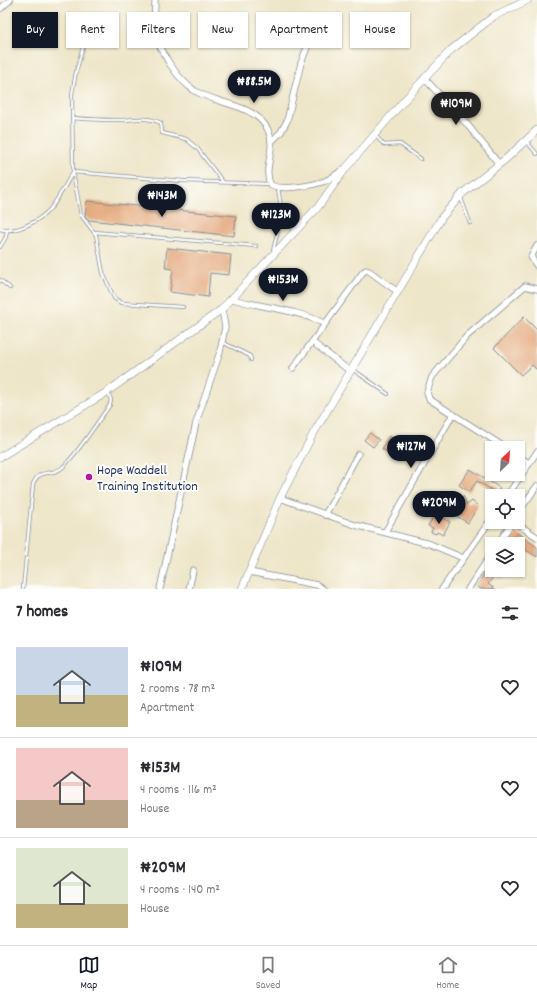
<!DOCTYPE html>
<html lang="en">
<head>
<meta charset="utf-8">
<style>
	:root { --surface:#fff; --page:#f2f2f3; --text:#2b2b33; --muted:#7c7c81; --line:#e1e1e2; --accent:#111827 }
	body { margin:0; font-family:Dekko,sans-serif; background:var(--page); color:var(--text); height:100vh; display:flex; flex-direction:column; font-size:15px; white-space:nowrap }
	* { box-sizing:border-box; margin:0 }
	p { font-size:13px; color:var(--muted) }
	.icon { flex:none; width:22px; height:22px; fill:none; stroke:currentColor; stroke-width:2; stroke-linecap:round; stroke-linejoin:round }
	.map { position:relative; height:589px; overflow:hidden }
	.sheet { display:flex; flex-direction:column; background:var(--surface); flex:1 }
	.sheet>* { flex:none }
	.hud { position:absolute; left:12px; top:12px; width:513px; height:36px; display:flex; gap:8px }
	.needle { width:26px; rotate:25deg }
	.fabs { position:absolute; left:485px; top:441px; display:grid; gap:8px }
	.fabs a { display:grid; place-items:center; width:40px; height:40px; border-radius:0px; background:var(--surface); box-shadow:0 1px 3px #0004; font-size:20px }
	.price { position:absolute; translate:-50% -34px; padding:0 9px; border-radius:14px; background:var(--accent); color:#fff; font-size:13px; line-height:26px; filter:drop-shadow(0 1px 2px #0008) }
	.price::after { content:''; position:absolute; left:50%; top:24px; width:12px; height:9px; margin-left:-6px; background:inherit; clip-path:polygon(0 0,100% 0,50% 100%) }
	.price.selected { background:#222; color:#fff }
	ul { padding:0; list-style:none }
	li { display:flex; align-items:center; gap:12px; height:100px; padding:0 16px }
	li+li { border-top:1px solid var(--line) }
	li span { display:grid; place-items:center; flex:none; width:112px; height:80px; border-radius:0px; color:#555 }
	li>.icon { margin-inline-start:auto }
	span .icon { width:48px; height:48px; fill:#fffc; stroke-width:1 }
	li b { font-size:17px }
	h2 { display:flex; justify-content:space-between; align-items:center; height:48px; padding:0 16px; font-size:17px }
	.tag { padding:0 14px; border-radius:0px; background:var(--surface); box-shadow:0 1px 3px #0004; font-size:14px; line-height:36px }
	.tag.selected { background:var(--accent); color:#fff }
	.dock { display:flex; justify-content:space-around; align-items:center; height:56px; border-top:1px solid var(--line); background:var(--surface); font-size:11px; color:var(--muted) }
	.dock a { display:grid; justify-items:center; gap:2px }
	.dock .selected { color:var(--accent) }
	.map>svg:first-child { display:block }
	.building { fill:#e5ab80 }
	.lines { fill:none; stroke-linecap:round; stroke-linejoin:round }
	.service-casing { stroke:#848a94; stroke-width:4 }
	.minor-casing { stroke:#848a94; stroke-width:7 }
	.tertiary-casing { stroke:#848a94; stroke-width:8 }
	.service { stroke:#fff; stroke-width:2.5 }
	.minor { stroke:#fff; stroke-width:5.5 }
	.tertiary { stroke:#fff; stroke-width:7 }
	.poi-dot { fill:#b5179e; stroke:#fdfcf7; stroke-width:1.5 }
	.labels { text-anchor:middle; stroke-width:4; stroke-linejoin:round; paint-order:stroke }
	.poi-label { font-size:14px; fill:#1b2f5e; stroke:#fdfcf7; text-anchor:start }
</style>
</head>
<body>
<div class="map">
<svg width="537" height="589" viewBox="0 0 537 589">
	<rect width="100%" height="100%" fill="#fdfcf7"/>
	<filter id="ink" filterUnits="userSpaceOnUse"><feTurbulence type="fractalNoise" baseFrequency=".025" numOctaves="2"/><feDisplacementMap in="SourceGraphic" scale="8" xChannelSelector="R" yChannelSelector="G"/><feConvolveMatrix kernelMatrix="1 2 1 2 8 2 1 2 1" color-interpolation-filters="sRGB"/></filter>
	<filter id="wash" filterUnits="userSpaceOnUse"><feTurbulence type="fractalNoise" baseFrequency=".012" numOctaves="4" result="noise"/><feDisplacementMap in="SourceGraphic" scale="16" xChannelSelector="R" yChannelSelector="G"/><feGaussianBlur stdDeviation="0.9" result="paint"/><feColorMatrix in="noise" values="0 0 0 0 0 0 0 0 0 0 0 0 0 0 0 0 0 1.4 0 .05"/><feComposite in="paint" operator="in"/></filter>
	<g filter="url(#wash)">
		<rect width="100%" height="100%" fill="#eee6c9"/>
		<g id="blocks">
			<!-- building -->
			<path class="building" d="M87,201L236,216L234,236L89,220L85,216Z
				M167,248L231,255L229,275L210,273L208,297L170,292L173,269L165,268Z
				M524,317L537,330V370L532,365L521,375L494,348Z
				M370,433L379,440L373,447L364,440Z
				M389,436L397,440L390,453L382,449Z
				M470,469L500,488L497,493L477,481L469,492L459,485Z
				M463,496L467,505L472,501L478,506L468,523L445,509L448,503Z
				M435,514L450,522L443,535L437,532L436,534L431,532L433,528L428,526Z
				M517,533L537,547V557L512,541Z
				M492,561V570H499L504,573L501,579L495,575L488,584L495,589H481L477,586Z"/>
		</g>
	</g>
	<g filter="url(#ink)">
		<use href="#blocks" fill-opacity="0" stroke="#848a94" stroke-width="1"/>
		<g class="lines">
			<!-- service casing -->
			<g class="service-casing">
				<path id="service" d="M83,47L76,72L72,94L73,172L81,215L96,235L103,273L114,298L121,303L183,307
					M72,118C86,119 100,120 114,120C129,121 147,115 161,123L162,133L186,139L197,148L223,182
					M375,135L384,145L400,144L421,159
					M526,141L537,154
					M461,198L470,223
					M0,229C16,234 39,221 50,209C59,198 66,184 73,172L183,181L270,184
					M94,232L256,246
					M0,247L6,237L7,230
					M273,251L282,213L278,188
					M0,280L10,288
					M222,342L250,356L251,360
					M352,369L388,394
					M23,589L33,484C41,466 51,478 63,467C81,449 95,425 110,405L111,400L108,392"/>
			</g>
			<!-- minor casing -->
			<g class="minor-casing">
				<path id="minor" d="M155,0C155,10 154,21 155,30C159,51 177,79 195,91C204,96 214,99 223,102C239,107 255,111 265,125C280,146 262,165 270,184C279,192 314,185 325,181C332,178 338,173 344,169
					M0,9L10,0
					M424,78L466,123L499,164
					M271,142L281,132L287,121L301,63L308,45
					M537,246L531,257L537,266
					M233,299C263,308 297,309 325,324
					M312,342L350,371
					M293,368L363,272L366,270L369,271L398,292
					M506,448L429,399L427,392L432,377L467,336L525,286L537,289
					M518,456L529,463
					M507,496L537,452
					M280,498L355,525L430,544L463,558
					M518,513L537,486
					M325,515L358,454
					M514,522L537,537
					M385,532L453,414
					M498,544L512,522
					M249,572L317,585L323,589
					M160,589L196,423L220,352L225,327L222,309
					M189,589L193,570
					M442,589L492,518
					M468,589L492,553"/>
			</g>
			<!-- tertiary casing -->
			<g class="tertiary-casing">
				<path id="tertiary" d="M0,457L107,392L222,309L318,207L346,168L401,104L451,50L494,16L528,0
					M242,589L280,498L312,436L442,217L463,193L507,158L537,130"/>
			</g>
			<!-- service -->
			<use href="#service" class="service"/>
			<!-- minor -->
			<use href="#minor" class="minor"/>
			<!-- tertiary -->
			<use href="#tertiary" class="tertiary"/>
		</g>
	</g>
	<!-- markers -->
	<circle class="poi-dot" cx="89" cy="477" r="4"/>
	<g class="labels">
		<!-- poi labels -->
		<g class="poi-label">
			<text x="97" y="474">Hope Waddell<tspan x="97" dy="16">Training Institution</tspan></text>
		</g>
	</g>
</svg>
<div class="fabs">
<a><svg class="needle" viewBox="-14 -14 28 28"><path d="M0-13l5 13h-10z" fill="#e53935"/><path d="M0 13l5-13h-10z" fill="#7c7c81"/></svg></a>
<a><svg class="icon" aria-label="locate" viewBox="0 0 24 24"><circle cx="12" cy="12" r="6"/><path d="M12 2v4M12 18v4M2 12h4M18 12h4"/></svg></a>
<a><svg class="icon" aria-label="layers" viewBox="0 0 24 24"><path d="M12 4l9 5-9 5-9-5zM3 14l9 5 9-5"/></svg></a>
</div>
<b class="price" style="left:254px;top:104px">₦88.5M</b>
<b class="price selected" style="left:456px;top:126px">₦109M</b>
<b class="price" style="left:162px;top:218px">₦143M</b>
<b class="price" style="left:276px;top:237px">₦123M</b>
<b class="price" style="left:283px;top:302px">₦153M</b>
<b class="price" style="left:411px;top:469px">₦127M</b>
<b class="price" style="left:439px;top:525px">₦209M</b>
<div class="hud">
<a class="tag selected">Buy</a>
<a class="tag">Rent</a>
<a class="tag">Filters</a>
<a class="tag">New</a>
<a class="tag">Apartment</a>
<a class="tag">House</a>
</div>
</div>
<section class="sheet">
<h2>7 homes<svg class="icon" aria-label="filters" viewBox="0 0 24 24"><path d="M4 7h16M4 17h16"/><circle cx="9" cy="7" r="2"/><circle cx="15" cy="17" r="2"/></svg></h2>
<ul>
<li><span style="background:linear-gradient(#c9d6e8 60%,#c2b280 0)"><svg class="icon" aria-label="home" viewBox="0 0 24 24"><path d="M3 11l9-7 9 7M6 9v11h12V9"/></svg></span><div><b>₦109M</b><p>2 rooms · 78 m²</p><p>Apartment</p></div><svg class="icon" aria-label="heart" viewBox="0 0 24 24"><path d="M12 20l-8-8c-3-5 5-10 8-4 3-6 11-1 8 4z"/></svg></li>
<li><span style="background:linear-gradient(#f6c9c9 65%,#b9a48a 0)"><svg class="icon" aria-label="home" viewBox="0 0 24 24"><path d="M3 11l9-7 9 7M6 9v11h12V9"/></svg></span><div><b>₦153M</b><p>4 rooms · 116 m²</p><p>House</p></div><svg class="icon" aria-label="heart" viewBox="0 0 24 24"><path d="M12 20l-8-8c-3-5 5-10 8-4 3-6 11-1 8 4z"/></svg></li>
<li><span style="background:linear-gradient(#dfe7d0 70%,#c2b280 0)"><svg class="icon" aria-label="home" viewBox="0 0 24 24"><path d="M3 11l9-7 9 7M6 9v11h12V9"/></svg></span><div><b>₦209M</b><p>4 rooms · 140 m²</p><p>House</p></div><svg class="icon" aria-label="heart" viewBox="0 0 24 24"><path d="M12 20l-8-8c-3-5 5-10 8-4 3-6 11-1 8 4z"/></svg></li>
</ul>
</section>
<nav class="dock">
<a class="selected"><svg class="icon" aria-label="map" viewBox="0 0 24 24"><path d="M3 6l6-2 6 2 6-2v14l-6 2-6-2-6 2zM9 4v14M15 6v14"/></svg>Map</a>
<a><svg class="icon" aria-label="saved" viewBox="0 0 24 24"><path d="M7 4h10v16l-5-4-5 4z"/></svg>Saved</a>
<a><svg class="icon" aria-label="home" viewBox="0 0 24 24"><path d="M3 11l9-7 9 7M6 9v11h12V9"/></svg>Home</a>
</nav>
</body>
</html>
